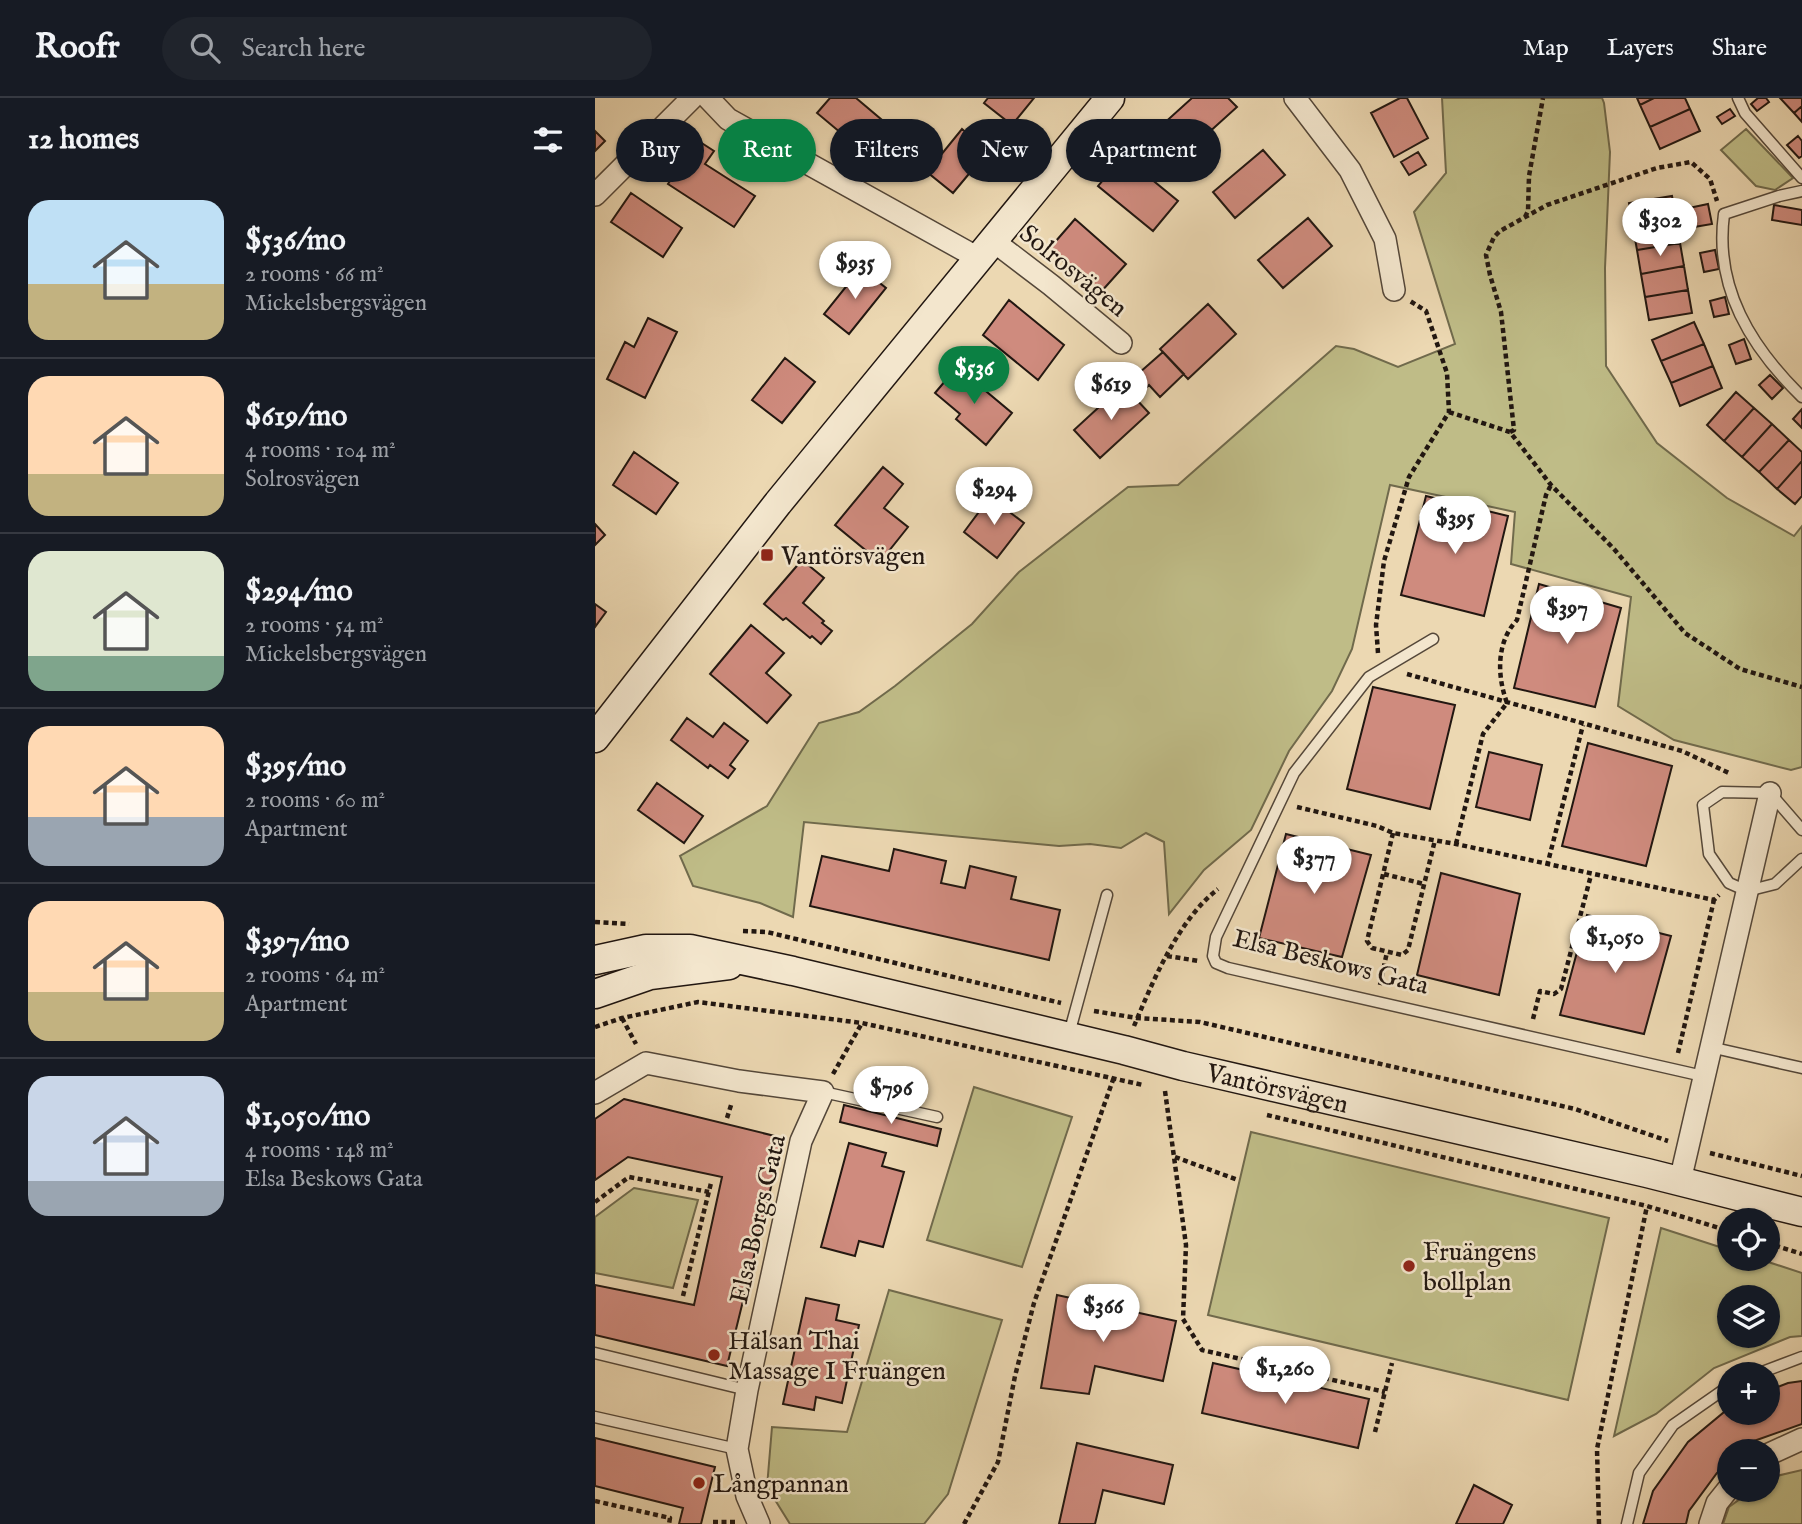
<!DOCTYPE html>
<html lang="en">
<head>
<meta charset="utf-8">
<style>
	:root { --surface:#171b24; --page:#20242c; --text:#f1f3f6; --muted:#9ea1a6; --line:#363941; --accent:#0b8043 }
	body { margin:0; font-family:"IM FELL English",serif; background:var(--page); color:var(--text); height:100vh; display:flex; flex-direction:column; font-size:26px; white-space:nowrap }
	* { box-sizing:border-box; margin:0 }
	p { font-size:23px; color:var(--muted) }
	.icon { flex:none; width:38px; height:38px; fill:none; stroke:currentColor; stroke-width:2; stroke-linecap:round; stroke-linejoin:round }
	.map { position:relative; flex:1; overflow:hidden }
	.details { display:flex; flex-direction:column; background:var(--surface); width:595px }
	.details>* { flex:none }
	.guide { position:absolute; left:21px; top:21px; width:665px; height:63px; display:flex; gap:14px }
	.controls { position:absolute; left:1122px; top:1110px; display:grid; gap:14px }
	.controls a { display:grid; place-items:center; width:63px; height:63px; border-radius:50%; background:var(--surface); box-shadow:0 2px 5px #0004; font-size:35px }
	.price { position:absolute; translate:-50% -60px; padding:0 16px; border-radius:24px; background:#fff; color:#222; font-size:23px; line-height:46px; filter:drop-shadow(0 2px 4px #0008) }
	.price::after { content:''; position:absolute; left:50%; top:42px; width:21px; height:16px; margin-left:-10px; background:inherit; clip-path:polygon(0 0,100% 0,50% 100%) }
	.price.selected { background:var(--accent); color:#fff }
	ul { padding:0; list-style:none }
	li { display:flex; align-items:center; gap:21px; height:175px; padding:0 28px }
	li+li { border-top:2px solid var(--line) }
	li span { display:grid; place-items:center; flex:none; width:196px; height:140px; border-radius:21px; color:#555 }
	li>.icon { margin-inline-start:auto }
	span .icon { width:84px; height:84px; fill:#fffc; stroke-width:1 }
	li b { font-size:30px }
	h2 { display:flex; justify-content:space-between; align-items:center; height:84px; padding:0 28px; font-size:30px }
	.tag { padding:0 24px; border-radius:32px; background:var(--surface); box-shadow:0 2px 5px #0004; font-size:24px; line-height:63px }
	.tag.selected { background:var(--accent); color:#fff }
	header { display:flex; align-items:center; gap:42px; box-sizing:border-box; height:98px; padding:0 35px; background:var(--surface); border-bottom:2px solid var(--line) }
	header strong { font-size:33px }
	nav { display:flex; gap:38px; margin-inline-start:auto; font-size:24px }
	.search { width:490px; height:63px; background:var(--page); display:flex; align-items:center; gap:18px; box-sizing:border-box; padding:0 24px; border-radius:38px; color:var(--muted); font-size:26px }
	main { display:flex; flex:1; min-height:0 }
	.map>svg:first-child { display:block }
	.green { fill:#bfbc87; stroke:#706a4c; stroke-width:2; fill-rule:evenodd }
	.building { fill:#cf8b7e; stroke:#221711; stroke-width:2 }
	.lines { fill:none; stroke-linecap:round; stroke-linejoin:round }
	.lane-casing { stroke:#544739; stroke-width:13 }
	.street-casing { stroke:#544739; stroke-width:24 }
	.secondary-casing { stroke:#221711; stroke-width:31 }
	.path { stroke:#221711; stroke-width:4.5; stroke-dasharray:5 3.5; stroke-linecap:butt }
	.lane { stroke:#f3e6cd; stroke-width:10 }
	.street { stroke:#f3e6cd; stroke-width:21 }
	.secondary { stroke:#f3e6cd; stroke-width:28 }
	.poi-dot { fill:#8f2418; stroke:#f3e6cd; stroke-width:2.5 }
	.labels { text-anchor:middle; stroke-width:5; stroke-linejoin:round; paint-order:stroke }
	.street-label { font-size:26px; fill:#221711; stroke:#f3e6cd }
	.poi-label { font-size:26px; fill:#221711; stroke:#f3e6cd; text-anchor:start }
</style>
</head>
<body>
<header>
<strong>Roofr</strong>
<div class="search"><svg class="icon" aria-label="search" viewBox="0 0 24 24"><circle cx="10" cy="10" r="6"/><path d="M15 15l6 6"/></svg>Search here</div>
<nav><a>Map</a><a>Layers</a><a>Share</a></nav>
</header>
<main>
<section class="details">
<h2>12 homes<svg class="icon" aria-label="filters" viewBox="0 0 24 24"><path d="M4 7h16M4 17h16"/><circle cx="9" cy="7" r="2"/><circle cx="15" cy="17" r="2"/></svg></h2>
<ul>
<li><span style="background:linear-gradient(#bfe0f5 60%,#c2b280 0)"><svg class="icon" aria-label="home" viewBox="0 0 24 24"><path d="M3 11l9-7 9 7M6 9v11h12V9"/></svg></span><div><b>$536/mo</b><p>2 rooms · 66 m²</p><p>Mickelsbergsvägen</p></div></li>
<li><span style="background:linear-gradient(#ffd9b3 70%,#c2b280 0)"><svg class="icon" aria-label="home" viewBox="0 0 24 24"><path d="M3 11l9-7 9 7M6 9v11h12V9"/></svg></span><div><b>$619/mo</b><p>4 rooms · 104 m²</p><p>Solrosvägen</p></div></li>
<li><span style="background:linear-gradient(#dfe7d0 75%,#7fa58c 0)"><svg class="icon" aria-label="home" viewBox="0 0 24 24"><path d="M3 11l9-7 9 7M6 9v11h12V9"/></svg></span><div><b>$294/mo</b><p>2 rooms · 54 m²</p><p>Mickelsbergsvägen</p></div></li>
<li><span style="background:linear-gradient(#ffd9b3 65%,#9aa5b1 0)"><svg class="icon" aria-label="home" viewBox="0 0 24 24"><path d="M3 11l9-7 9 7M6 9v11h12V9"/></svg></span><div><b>$395/mo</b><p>2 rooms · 60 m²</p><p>Apartment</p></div></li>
<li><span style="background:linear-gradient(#ffd9b3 65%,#c2b280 0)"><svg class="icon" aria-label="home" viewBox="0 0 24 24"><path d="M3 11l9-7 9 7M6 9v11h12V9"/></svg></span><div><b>$397/mo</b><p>2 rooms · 64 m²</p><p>Apartment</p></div></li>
<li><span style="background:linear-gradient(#c9d6e8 75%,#9aa5b1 0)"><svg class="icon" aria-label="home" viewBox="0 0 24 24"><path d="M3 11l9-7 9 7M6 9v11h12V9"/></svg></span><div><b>$1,050/mo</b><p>4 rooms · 148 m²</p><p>Elsa Beskows Gata</p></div></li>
</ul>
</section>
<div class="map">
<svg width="1207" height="1426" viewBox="0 0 1207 1426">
	<rect width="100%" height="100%" fill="#ecd8b2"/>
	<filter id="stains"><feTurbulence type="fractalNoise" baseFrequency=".00286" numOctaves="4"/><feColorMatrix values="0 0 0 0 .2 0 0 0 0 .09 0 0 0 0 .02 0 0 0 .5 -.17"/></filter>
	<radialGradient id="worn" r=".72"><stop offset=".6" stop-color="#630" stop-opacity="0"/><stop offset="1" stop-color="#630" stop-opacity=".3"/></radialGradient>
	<!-- green -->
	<path class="green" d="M847,0H1007L1009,5L1015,54L1010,170L1011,268L1062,345L1132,400L1199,438L1207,428V669L1196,672L1079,642L1023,608L1036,499L916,466L920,414L795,387L757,551L737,593L694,653L656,732L609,772L574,816L569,744L551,735L526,750L495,746L464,748L209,724L198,819L165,805L98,788L85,758L172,708L224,625L264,614L300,588L377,526L424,474L533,389L583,387L741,248L759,251L803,269L860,246L819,114L851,75Z
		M1151,31L1198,80L1180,92L1161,88L1126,52Z
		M379,989L477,1019L427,1169L332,1142Z
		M656,1034L1014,1120L973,1302L613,1217Z
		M39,1090L103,1102L78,1190L0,1175V1119Z
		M1066,1130L1134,1152V1160H1161L1207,1175V1238L1195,1239L1119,1270L1061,1316L1019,1338ZM1134,1199H1172V1237H1134Z
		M294,1192L407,1222L353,1396L329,1426H195L172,1389L177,1329L252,1334Z
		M1207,1372V1426H1128L1134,1409L1159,1391H1172L1173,1382L1177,1379Z"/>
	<!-- building -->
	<path class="building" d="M235,0H261L287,22L264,50L222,15Z
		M393,0H439L417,27L389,5Z
		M597,0H633L642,9L591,55L566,28Z
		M805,0H812L833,40L799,59L776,15Z
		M1042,0H1059L1045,7Z
		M1059,0H1090L1095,11L1055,29L1045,7Z
		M1163,0H1171L1174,4L1162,13L1156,6Z
		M1185,0H1207V8L1199,15Z
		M1207,8V24L1199,15Z
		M1095,11L1105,33L1065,51L1055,29Z
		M1135,11L1140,18L1127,26L1122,19Z
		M293,27L323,48L306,72L276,51Z
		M367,31L393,53L358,95L332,74Z
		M0,33L10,43L0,53Z
		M1203,38L1207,43V58L1204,60L1192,47Z
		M102,42L119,53L110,66L160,98L139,129L73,86Z
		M668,52L690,77L640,120L618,94Z
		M823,54L831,67L814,77L806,64Z
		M528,58L583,103L558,133L503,88Z
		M36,95L87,130L68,159L16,124Z
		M1077,98L1081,121L1038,129L1034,105Z
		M1113,106L1117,126L1093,130L1089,111Z
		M1179,107L1207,112V127L1177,122Z
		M713,120L737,148L688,190L663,162Z
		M480,121L531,166L505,195L454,151Z
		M1081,121L1085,145L1042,152L1038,129Z
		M1085,145L1089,168L1046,176L1042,152Z
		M1120,152L1124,171L1109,174L1105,155Z
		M1089,168L1093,192L1050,199L1046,176Z
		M266,170L291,190L254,236L229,216Z
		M1093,192L1097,215L1054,222L1050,199Z
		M1130,199L1134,216L1119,219L1115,203Z
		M414,202L469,247L443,282L388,237Z
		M613,206L641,236L593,281L565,251Z
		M53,220L82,234L50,300L12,281L30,244L39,249Z
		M1099,224L1109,246L1066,263L1057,242Z
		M1149,241L1156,261L1141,266L1134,247Z
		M1109,246L1118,268L1076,285L1066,263Z
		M568,254L589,276L565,299L554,287L547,294L536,282Z
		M190,260L220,284L187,325L157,302Z
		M1118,268L1127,290L1085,308L1076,285Z
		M362,269L417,315L391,347L361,321L365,316L340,295Z
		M1175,277L1188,290L1177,301L1164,287Z
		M528,287L554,315L505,360L479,332Z
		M1141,294L1159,310L1129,343L1112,327Z
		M1159,310L1177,326L1147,359L1129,343Z
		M1207,311V330L1198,321Z
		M1177,326L1194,342L1164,374L1147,359Z
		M1194,342L1207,354V363L1182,391L1164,374Z
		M39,354L83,385L61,416L18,387Z
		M1207,363V398L1200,406L1182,391Z
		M288,369L308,386L289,410L313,429L285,464L240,427Z
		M831,398L913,418L889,518L806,497Z
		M395,399L429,425L402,460L369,434Z
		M0,426L10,437L0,447Z
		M207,462L229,480L208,505L229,523L227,525L237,533L226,546L217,538L215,540L191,520L188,522L169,506Z
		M944,486L1026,510L1000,609L919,590Z
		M0,506L11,514L0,529Z
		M156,527L189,555L171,575L196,597L172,625L115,576Z
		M778,589L860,607L835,711L752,691Z
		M92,620L118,639L129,625L153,643L135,667L140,671L133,680L115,667L113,670L76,642Z
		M993,645L1077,668L1051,768L967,748Z
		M894,654L947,667L935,722L881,709Z
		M62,685L108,718L89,745L43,712Z
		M691,736L776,757L747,859L664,840Z
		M299,751L351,763L346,785L370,790L375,768L421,779L416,801L465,812L454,862L215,808L227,758L294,773Z
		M846,775L925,796L904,897L822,877Z
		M992,817L1076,838L1049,936L965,917Z
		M29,1001L188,1040L132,1268L0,1237V1187L99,1207L127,1079L33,1059L0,1082V1021Z
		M249,1007L346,1031L342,1048L245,1024Z
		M254,1045L291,1055L287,1068L309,1074L288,1149L264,1143L260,1158L226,1149Z
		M462,1197L581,1223L568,1283L500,1268L494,1296L446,1290Z
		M211,1200L244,1207L241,1222L264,1227L247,1305L221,1299L219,1312L188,1306Z
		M618,1265L774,1301L763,1350L607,1315Z
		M1207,1283V1326L1159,1343L1147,1353H1134V1364L1122,1375L1094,1413L1091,1426H1048L1058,1393L1093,1344L1134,1310V1314H1172V1293L1193,1285Z
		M0,1340L120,1369L106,1426H84L88,1410L0,1388Z
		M482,1345L578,1367L569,1406L508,1392L500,1426H464Z
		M879,1387L917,1407L908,1426H861Z"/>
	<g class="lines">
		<!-- lane casing -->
		<g class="lane-casing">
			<path id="lane" d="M1143,0L1150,15L1207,80
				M1207,93L1184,98L1129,116C1119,190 1156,249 1207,299
				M838,541L774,579L699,675L621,839L618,858L621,865L633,870L1108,978
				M1207,732L1175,695L1127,694L1108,707L1114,756L1134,785L1152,793L1180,786L1207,761
				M474,936L512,797
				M1115,949L1207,970
				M228,994L342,1019
				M0,1255L152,1292
				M1162,1276L1207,1259
				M0,1319L142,1351
				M1032,1426L1044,1375L1078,1327L1134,1288"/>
		</g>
		<!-- street casing -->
		<g class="street-casing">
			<path id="street" d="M113,0L133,21L383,160
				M700,0L755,72L790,141L799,192
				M0,97L97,0
				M397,142L456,187L526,245
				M0,995L51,965L144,983L228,994L206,1043L152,1292L142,1351L152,1398L164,1426
				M1085,1083L1175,695
				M1172,1357L1207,1341
				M1115,1426L1122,1405L1134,1390"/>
		</g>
		<!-- secondary casing -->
		<g class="secondary-casing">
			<g id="secondary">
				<path d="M0,640L183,405L515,0"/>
				<path id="s1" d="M0,862L51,851H95L198,873L529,952L588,968L1052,1075L1207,1114"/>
				<path d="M0,896L55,877L134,867"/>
			</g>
		</g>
		<!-- path -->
		<path class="path" d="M930,119L933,113L934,78L948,0
			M854,314L915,334L956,387L1019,451L1090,535L1145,571L1207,589
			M915,334L919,332L906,214L895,177L891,157L899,139L905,133L952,107L1062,70L1096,64L1115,81L1122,103
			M783,555L781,527L789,463L814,379L854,314L852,275L831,213L815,203
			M812,576L1087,653L1134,675
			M702,709L782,728L798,735L861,746L1119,802L1124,797
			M798,735L772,843L777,850L807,857L813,852L840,742
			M861,746L888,636L912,605C902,578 901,544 922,522L951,397L956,387
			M952,768L988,627
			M789,776L829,786
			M0,824L34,826
			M148,833L172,834L466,905
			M572,858L604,863
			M785,887L792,854
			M499,913L542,920L605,924L980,1011L1073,1043
			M27,920L41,946
			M938,921L945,893L959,896L966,891L996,777
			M539,928C558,883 583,822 623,791
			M0,929L27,920L103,904L267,925L548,987
			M1083,955L1119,802
			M238,976L267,925
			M570,993L591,1147L588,1221L607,1252L790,1294
			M672,1017L1052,1108L1134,1133
			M132,1020L137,1004
			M1115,1055L1207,1078
			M580,1059L643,1082
			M0,1104L34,1079L114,1094
			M1172,1145L1207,1156
			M88,1198L116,1085
			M780,1334L797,1265
			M0,1403L75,1420L74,1426
			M118,1424H141
			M369,1426L403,1364L420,1278L439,1205L519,979
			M1004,1426L1002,1351L1052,1108"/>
		<!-- lane -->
		<use href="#lane" class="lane"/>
		<!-- street -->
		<use href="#street" class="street"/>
		<!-- secondary -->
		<use href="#secondary" class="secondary"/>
	</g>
	<!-- markers -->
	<g class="poi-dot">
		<rect x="165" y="450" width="14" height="14" rx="3.5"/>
		<circle cx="814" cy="1168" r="7"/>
		<circle cx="119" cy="1257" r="7"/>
		<circle cx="104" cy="1385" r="7"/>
	</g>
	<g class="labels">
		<!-- street labels -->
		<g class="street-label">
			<text transform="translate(479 172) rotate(39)" y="9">Solrosvägen</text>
			<text transform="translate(736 863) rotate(14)" y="9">Elsa Beskows Gata</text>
			<text dy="9" stroke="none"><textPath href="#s1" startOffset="700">Vantörsvägen</textPath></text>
			<text transform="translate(162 1121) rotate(-77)" y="9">Elsa Borgs Gata</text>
		</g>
		<!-- poi labels -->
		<g class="poi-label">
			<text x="186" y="466">Vantörsvägen</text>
			<text x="828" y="1162">Fruängens<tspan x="828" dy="30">bollplan</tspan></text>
			<text x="133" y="1251">Hälsan Thai<tspan x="133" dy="30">Massage I Fruängen</tspan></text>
			<text x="118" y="1394">Långpannan</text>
		</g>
	</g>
	<rect width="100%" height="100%" filter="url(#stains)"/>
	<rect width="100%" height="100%" fill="url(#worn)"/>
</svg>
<div class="controls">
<a><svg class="icon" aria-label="locate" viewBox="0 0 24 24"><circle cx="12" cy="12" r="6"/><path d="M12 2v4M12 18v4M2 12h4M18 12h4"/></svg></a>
<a><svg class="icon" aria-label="layers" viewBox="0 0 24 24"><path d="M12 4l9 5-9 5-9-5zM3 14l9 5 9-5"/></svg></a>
<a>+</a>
<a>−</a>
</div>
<b class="price" style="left:1065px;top:160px">$302</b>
<b class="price" style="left:260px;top:203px">$935</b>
<b class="price selected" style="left:379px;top:308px">$536</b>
<b class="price" style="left:516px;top:324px">$619</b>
<b class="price" style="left:399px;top:429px">$294</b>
<b class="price" style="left:860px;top:458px">$395</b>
<b class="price" style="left:972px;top:548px">$397</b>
<b class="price" style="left:719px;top:798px">$377</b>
<b class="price" style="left:1020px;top:877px">$1,050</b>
<b class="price" style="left:296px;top:1028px">$796</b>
<b class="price" style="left:508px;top:1246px">$366</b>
<b class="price" style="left:690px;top:1308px">$1,260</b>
<div class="guide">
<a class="tag">Buy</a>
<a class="tag selected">Rent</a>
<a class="tag">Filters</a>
<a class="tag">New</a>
<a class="tag">Apartment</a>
</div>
</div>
</main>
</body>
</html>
